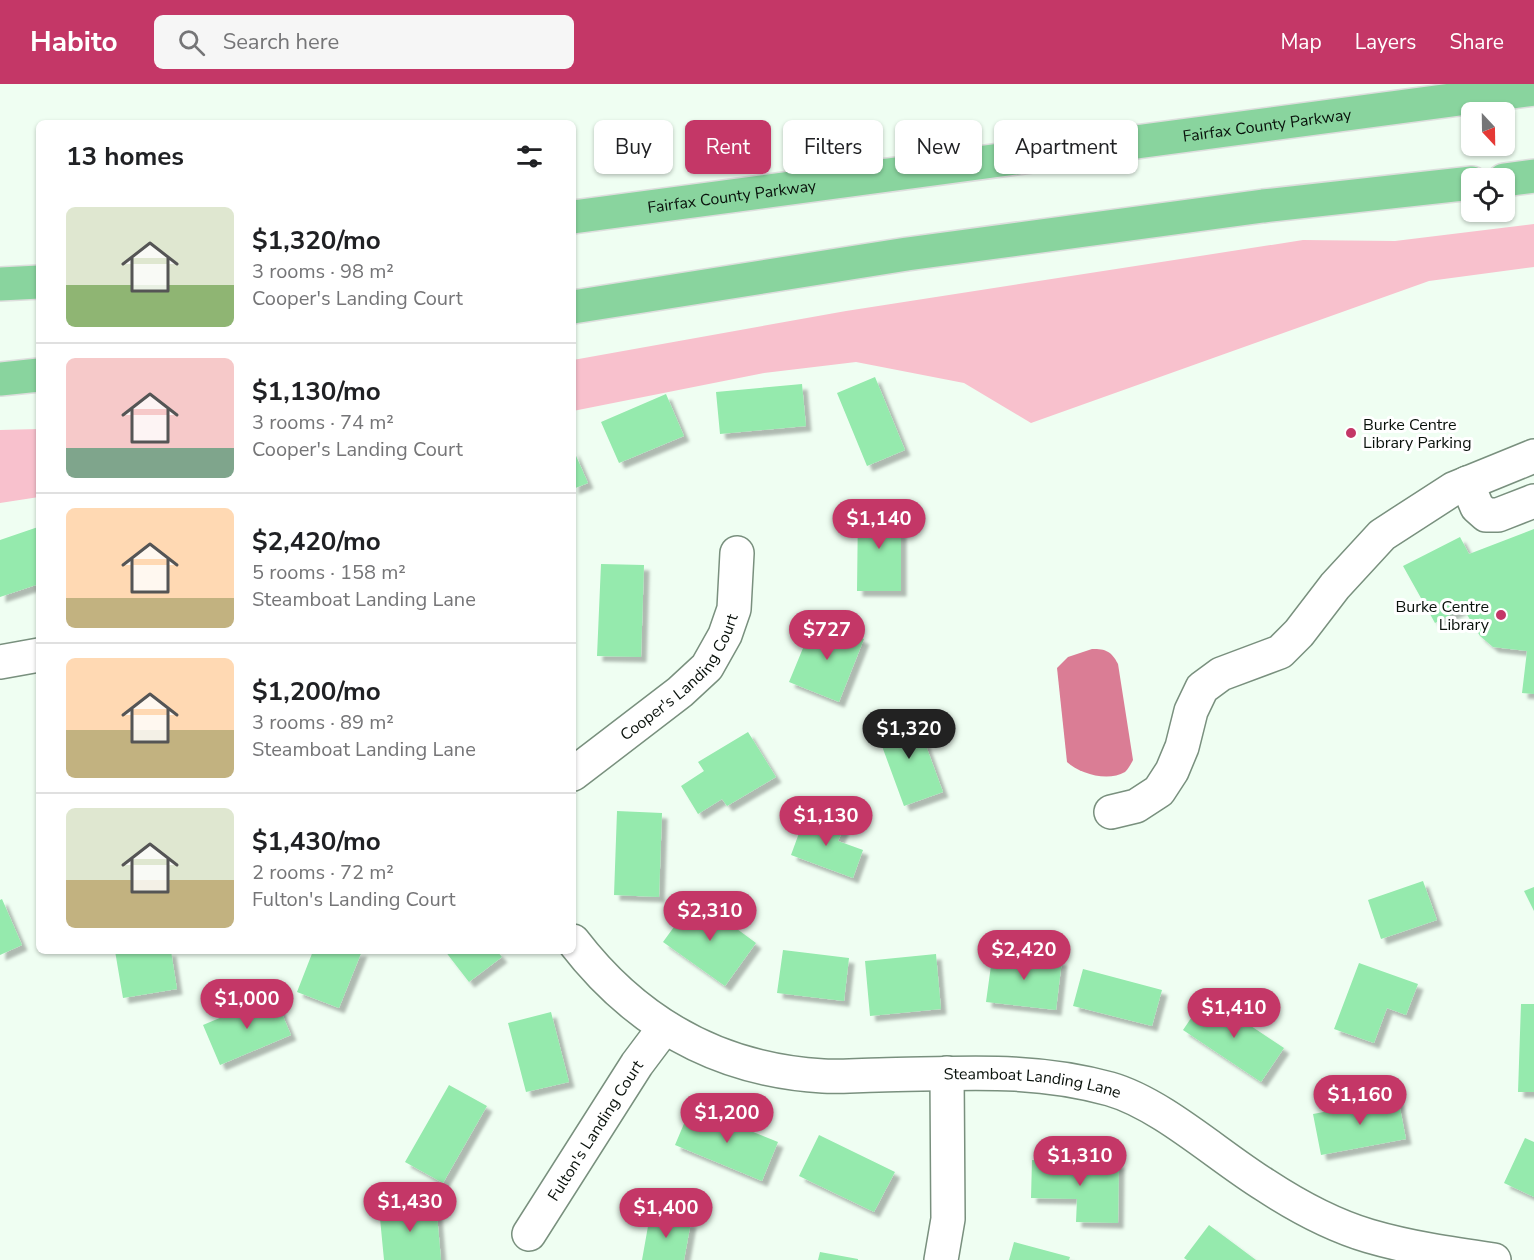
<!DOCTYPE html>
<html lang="en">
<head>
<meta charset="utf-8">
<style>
	:root { --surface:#fff; --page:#f6f6f6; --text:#202124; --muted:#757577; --line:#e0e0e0; --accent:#c43767 }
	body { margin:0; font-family:"Nunito Sans",sans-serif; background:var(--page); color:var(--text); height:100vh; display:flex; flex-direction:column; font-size:22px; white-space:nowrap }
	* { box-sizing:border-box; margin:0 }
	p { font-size:20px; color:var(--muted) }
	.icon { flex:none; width:33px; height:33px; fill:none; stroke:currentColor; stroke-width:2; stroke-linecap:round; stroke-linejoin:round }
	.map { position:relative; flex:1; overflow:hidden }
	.side { position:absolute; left:36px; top:36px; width:540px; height:834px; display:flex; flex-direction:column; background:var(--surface); border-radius:9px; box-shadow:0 2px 4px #0004 }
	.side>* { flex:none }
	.guide { position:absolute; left:594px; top:36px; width:570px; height:54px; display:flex; gap:12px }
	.needle { width:39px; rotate:158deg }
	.tools { position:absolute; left:1461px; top:18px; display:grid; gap:12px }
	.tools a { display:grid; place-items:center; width:54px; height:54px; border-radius:9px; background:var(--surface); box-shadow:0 2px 4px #0004; font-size:30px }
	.price { position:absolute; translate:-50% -51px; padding:0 14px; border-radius:21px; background:var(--accent); color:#fff; font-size:20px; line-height:39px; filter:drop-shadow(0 2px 3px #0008) }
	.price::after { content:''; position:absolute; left:50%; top:36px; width:18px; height:14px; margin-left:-9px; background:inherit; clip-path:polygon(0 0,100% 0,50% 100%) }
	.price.selected { background:#222; color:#fff }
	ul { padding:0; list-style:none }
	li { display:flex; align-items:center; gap:18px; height:150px; padding:0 30px }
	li+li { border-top:2px solid var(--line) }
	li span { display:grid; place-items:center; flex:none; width:168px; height:120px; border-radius:9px; color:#555 }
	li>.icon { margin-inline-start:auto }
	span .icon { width:72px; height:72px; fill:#fffc; stroke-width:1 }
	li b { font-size:26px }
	h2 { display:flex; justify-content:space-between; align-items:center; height:72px; padding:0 30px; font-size:26px }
	.tag { padding:0 21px; border-radius:9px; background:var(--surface); box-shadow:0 2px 4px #0004; font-size:21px; line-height:54px }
	.tag.selected { background:var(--accent); color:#fff }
	header { display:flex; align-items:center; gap:36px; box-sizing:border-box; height:84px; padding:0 30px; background:var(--accent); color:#fff }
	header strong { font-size:28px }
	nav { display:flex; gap:33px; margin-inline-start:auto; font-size:21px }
	.search { width:420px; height:54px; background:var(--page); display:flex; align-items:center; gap:15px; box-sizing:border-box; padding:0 21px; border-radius:9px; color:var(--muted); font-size:22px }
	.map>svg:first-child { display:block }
	.green { fill:#f8c1cd }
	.water { fill:#da7d95 }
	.building { fill:#95eaad; filter:url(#shadow) }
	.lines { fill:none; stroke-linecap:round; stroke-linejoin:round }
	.minor-casing { stroke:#79907e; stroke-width:36 }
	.highway-casing { stroke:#dddedd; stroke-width:36 }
	.minor { stroke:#fff; stroke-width:33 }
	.highway { stroke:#89d49e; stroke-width:33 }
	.poi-dot { fill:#c43767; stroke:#fff; stroke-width:2 }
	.labels { text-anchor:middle; stroke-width:6; stroke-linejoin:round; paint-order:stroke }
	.street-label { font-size:16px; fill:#09110b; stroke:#fff }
	.poi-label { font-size:16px; fill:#09110b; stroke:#fff; text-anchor:start }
</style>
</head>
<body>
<header>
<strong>Habito</strong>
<div class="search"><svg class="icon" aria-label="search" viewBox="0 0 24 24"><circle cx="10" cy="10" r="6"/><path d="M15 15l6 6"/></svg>Search here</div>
<nav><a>Map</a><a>Layers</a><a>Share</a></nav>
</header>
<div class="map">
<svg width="1534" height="1176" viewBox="0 0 1534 1176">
	<defs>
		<filter id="shadow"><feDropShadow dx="5.5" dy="5.5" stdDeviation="1.5" flood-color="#0004"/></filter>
	</defs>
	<rect width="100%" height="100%" fill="#effef2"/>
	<!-- green -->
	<path class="green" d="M1534,140V183L1429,197L1031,339L964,299L856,278L764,289L573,327V276L846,227L1303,156L1395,157Z
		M39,345V413L0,419V346Z"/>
	<!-- water -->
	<path class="water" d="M1092,565C1106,565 1111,567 1118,580L1133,676C1131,680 1128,685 1125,688C1108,698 1080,690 1067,678L1057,584L1068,573Z"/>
	<!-- building -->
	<path class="building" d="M875,293L905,366L867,382L837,309Z
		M802,300L806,342L720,350L716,308Z
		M666,310L684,352L619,379L601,338Z
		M573,365L588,399L573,405Z
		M858,424H901V507H857Z
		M38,443L39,500L0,513V456Z
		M1534,445V610L1522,609L1527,567L1493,563L1480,552L1463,524L1435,539L1403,482L1460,453L1469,470Z
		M601,480L644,481L641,573L597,572Z
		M815,535L864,555L839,618L789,598Z
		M914,629L943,708L904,722L875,643Z
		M748,648L776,693L727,722L722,715L698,730L681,702L704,687L698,678Z
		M617,727L662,729L659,813L614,811Z
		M806,730L844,744L838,757L863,766L853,794L791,771Z
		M1423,797L1437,836L1381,855L1368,816Z
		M1534,803V827L1524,807Z
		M695,814L756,859L725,902L663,858Z
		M2,815L22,861L0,871V816Z
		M783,866L849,874L844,917L777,909Z
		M115,867H171L177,905L123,914Z
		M313,867H362L339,924L297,908Z
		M445,867H497L502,873L469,898Z
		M993,867L1062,876L1056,926L986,918Z
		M936,870L941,925L870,932L865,877Z
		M1359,879L1418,900L1406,931L1387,924L1374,959L1334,945Z
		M1083,885L1162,906L1152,942L1073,922Z
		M274,911L291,951L220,981L203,941Z
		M1206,912L1284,964L1261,998L1183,946Z
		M1521,920H1534V1008H1518Z
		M551,928L569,998L526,1008L508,939Z
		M449,1001L487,1022L443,1099L405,1078Z
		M1398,1014L1406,1055L1321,1071L1313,1030Z
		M691,1023L778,1058L762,1097L675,1061Z
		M819,1051L895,1088L874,1128L799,1092Z
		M1525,1054L1534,1058V1113L1504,1099Z
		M1032,1076L1119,1078L1118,1139L1076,1138L1077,1115L1031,1114Z
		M436,1119L441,1176H384L379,1124Z
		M650,1131L691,1138L684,1176H642Z
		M1209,1141L1256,1176H1187L1184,1174Z
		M1014,1158L1070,1173L1069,1176H1009Z
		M820,1168L858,1175V1176H818Z"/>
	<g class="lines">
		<!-- minor casing -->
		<g class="minor-casing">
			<g id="minor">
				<path d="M1467,399L1477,423L1486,431H1498L1534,417"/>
				<path d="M0,578L39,571"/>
				<path id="s1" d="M573,690L680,608L707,583L725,551L734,525L737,469"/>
				<path d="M1111,728L1136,722L1159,707L1172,687L1182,663L1191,627L1202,604L1221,590L1280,568L1299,549L1335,502L1382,451L1453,405L1534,372"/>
				<path id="s2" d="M573,857C636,939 718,986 823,992C841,993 860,991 879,991C960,990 1031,983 1110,1005C1162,1020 1218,1072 1265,1101C1297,1122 1332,1141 1369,1152C1410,1164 1452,1170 1494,1176"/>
				<path id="s3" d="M529,1150L637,980L664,944"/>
				<path d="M941,1176L948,1135L947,989"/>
			</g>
		</g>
		<!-- highway casing -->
		<g class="highway-casing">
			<g id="highway">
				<path d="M1504,96L1534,92"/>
				<path id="s4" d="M573,133L1534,5"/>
				<path d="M0,200L39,198"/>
				<path d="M573,223L907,170L1263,122L1472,99"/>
				<path d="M0,295L39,291"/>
			</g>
		</g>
		<!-- minor -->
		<use href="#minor" class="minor"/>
		<!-- highway -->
		<use href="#highway" class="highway"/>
	</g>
	<!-- markers -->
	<g class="poi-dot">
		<circle cx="1351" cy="349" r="6"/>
		<circle cx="1501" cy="531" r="6"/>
	</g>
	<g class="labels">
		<!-- street labels -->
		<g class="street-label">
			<text dy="6" stroke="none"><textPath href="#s4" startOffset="700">Fairfax County Parkway</textPath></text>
			<text dy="6" stroke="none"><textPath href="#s4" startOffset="160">Fairfax County Parkway</textPath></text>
			<text dy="6" stroke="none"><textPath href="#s1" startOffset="146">Cooper's Landing Court</textPath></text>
			<text dy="6" stroke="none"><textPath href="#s2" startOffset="504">Steamboat Landing Lane</textPath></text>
			<text dy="6" stroke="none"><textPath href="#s3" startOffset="123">Fulton's Landing Court</textPath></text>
		</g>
		<!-- poi labels -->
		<g class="poi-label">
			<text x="1363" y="346">Burke Centre<tspan x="1363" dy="18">Library Parking</tspan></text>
			<text x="1489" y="528" text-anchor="end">Burke Centre<tspan x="1489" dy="18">Library</tspan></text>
		</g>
	</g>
</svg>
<div class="tools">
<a><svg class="needle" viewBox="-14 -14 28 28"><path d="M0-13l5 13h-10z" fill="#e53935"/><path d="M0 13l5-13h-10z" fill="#757577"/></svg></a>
<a><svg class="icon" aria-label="locate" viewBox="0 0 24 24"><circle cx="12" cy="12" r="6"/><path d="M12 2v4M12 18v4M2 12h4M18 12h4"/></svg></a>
</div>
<b class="price" style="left:879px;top:466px">$1,140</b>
<b class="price" style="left:827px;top:577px">$727</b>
<b class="price selected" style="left:909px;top:676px">$1,320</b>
<b class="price" style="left:826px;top:763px">$1,130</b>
<b class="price" style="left:710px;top:858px">$2,310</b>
<b class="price" style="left:1024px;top:897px">$2,420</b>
<b class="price" style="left:247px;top:946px">$1,000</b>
<b class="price" style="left:1234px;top:955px">$1,410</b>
<b class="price" style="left:1360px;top:1042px">$1,160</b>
<b class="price" style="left:727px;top:1060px">$1,200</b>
<b class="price" style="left:1080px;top:1103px">$1,310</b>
<b class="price" style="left:410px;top:1149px">$1,430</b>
<b class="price" style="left:666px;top:1155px">$1,400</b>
<div class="guide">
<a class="tag">Buy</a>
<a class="tag selected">Rent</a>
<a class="tag">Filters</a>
<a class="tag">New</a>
<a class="tag">Apartment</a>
</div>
<section class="side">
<h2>13 homes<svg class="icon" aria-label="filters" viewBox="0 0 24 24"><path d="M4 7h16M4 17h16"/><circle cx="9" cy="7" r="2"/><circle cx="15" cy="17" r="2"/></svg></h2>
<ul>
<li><span style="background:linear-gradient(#dfe7d0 65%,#8fb573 0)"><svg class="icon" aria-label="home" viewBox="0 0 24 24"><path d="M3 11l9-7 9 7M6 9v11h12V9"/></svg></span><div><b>$1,320/mo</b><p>3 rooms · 98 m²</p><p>Cooper's Landing Court</p></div></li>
<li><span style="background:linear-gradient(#f6c9c9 75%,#7fa58c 0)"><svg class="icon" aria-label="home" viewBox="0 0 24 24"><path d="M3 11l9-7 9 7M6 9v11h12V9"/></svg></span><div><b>$1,130/mo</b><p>3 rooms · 74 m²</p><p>Cooper's Landing Court</p></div></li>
<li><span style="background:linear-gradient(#ffd9b3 75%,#c2b280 0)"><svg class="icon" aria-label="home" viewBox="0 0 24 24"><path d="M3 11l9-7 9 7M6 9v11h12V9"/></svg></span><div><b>$2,420/mo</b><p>5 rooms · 158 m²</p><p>Steamboat Landing Lane</p></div></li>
<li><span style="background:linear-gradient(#ffd9b3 60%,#c2b280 0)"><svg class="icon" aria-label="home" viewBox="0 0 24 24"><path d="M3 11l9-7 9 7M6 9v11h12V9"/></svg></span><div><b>$1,200/mo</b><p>3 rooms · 89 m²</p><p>Steamboat Landing Lane</p></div></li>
<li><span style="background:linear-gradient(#dfe7d0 60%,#c2b280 0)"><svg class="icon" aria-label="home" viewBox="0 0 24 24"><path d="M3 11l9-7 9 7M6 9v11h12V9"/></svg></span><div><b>$1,430/mo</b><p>2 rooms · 72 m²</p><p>Fulton's Landing Court</p></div></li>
</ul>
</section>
</div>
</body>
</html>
